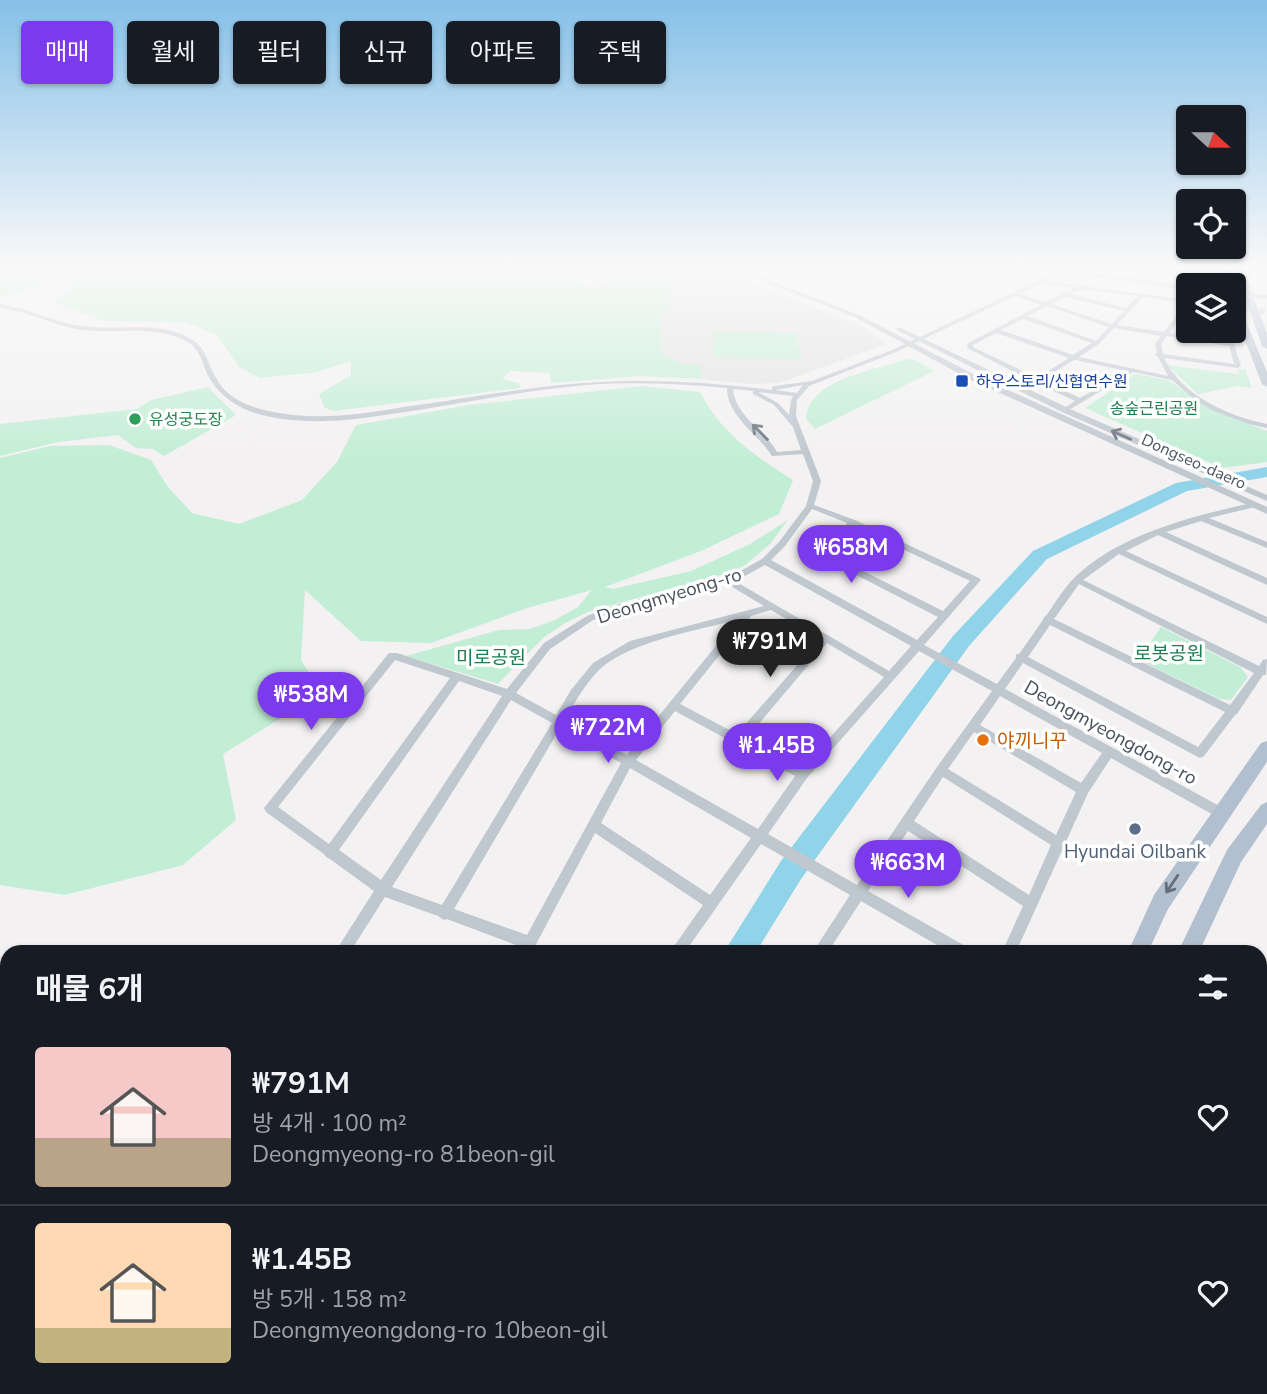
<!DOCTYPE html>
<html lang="ko">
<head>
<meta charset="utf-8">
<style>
	:root { --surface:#171b24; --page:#242831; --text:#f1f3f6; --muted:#9ea1a6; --line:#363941; --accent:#7c3aed }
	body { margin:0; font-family:"Nunito Sans","Noto Sans KR",sans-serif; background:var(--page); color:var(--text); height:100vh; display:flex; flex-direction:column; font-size:26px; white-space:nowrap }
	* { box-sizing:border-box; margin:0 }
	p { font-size:23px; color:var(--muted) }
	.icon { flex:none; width:38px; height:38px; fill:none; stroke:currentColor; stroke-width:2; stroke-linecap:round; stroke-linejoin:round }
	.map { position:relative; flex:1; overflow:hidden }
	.panel { position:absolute; left:0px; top:945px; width:1267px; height:450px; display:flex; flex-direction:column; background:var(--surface); border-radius:21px 21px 0 0; box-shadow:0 2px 5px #0004 }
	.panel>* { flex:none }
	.guide { position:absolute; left:21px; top:21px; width:700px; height:63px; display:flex; gap:14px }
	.needle { width:46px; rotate:111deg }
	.fabs { position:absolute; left:1176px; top:105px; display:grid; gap:14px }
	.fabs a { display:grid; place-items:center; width:70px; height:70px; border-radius:7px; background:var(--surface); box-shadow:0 2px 5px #0004; font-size:35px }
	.price { position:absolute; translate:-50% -60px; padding:0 16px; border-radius:24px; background:var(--accent); color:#fff; font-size:23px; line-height:46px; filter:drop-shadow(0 2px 4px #0008) }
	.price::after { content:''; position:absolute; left:50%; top:42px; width:21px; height:16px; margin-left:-10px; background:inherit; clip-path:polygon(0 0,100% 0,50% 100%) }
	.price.current { background:#222; color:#fff }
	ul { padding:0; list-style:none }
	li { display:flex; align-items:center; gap:21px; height:175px; padding:0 35px }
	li+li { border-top:2px solid var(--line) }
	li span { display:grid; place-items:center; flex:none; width:196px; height:140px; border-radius:7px; color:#555 }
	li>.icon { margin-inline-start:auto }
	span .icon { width:84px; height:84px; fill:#fffc; stroke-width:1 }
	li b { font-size:30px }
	h2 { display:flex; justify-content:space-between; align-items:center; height:84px; padding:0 35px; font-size:30px }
	.chip { padding:0 24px; border-radius:7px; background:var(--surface); box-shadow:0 2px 5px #0004; font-size:24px; line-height:63px }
	.chip.current { background:var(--accent); color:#fff }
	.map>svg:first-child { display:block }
	.education { fill:#e4e2e3 }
	.green { fill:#c2eed5 }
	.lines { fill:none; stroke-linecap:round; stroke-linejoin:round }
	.river { fill:#91d3e9; fill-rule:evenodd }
	.minor-tunnel { stroke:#d1d1d4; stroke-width:6; stroke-dasharray:6 2.5; stroke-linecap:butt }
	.minor { fill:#bfc7cf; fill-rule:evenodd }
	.tertiary { fill:#bfc7cf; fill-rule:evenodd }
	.primary { fill:#b2bfce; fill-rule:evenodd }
	.oneway { stroke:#6c7680 }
	.oneway2 { stroke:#636e7a }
	.transit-dot { fill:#1a4fb4; stroke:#fff; stroke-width:2.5 }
	.leisure-dot { fill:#2e9e5b; stroke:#fff; stroke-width:2.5 }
	.food-dot { fill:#e8710a; stroke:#fff; stroke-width:2.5 }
	.service-dot { fill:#5c6f8a; stroke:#fff; stroke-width:2.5 }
	.labels { text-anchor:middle; stroke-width:7; stroke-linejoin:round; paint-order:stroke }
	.far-transit-label { font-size:16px; fill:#164399; stroke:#fff; text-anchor:start }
	.far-park-label { font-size:16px; fill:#1b7e51; stroke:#fff }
	.far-leisure-label { font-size:16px; fill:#27864d; stroke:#fff; text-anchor:start }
	.far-street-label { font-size:16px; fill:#49535e; stroke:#fff }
	.street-label { font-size:19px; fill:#49535e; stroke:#fff }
	.park-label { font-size:19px; fill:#1b7e51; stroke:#fff }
	.food-label { font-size:19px; fill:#c56008; stroke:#fff; text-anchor:start }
	.service-label { font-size:19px; fill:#4e5e75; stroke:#fff }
</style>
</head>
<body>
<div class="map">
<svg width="1267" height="1394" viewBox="0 0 1267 1394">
	<rect width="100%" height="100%" fill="#f3f1f1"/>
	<!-- education -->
	<path class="education" d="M546,266H710L865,328L887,344L779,383L747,384L700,379L702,366L681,363L662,354L660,317L669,312L672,267L595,283Z"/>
	<!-- green -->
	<path class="green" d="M0,266H541L591,286L672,267L669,312L660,317L662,354L681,363L702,366L700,379L640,376L551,383L550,373L510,371L502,379L519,383L520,388L333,411L324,407L319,394L351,375V361L317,372L260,378L239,367L217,335L185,322L104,321L53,302L76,284L59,279L17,294L0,296Z
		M1117,266H1210L1215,278Z
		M713,331L796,333L802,359L714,357Z
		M907,359L916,360L934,371L815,429L806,419C808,379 876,370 907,359Z
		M1167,365L1239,374L1238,369H1245L1252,388L1238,386L1198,394Z
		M1136,374L1168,380L1208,407L1267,431V462L1222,468L1085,408Z
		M642,386L700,392C721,433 755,456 793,480L779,514L701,551L605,587L613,589L691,571L750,544L788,520L770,544L744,566L722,575L590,611L565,623L543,638L498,684L406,656L499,630L530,629L555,620L578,607L592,590L527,608L431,643L361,641L305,590L301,660L321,693L223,754L236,820L183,865L65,895L0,885V458L50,446L109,445L151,460L168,487L192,513L239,524L302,500L337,462L356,425L469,405Z
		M208,387L236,415L164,456L153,449L136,448L118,435L58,442L0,456V424L137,409L151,400Z
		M1161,627L1240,667L1248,677L1231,700L1219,699L1139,660Z"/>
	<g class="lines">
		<!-- river -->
		<path class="river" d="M1267,467V477L1187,491L1047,559L969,646L801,879L756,952H724L781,861L953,636L1033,551L1176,483Z
			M500,1388H542L540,1394H498Z"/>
		<!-- minor-tunnel -->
		<path class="minor-tunnel" d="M1234,308L1267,312"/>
		<!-- minor -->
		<path class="minor" d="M1044,266L1188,286V290L1065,273L1047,281L1187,300V302L1184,303L1185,312L1169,333L1228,342L1224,331H1230L1241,366L1238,368L1164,358C1182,396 1228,416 1267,424V428L1249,424L1214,411L1196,401L1172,380L1133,372L1067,411H1063V409L1075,401L1034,382L967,348L968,343L1041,305L1015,296L896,352L809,386L797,400L796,416L821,481L814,505L855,520L979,578L981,580L979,582L924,645L997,684L1016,658V654H1019L1043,620L1044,617L1046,616C1055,603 1064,588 1075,577C1120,534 1193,516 1252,503L1256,505L1255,507L1209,518L1267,542V548L1201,521L1166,532L1267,578V585L1158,535L1126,551L1267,617V624L1119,554L1083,580L1259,666L1263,660L1267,659L1266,675H1263L1237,714L1235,715L1204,756L1200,758L1196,756L1023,663L1005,689L1225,809L1227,813L1225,817L1221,818L1217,817L1111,758L1088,793L1016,952H1002L1023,906L908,831L868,891L967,947L969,952H949L861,901L828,952H813L850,895L761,844L685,952H670L703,905L595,833L532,952H518L521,947L447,919L444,920L438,916L385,897L350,952H335L374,891L330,859L326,857L324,854L266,812L264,808L389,653H397L507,689L544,643L587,616L616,605L737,573L762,559L779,542L806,506L813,481L803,454L772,456C758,433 727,417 727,388C684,384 641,382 599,384C514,390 430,411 345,420C302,423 239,423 212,382C202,369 203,351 188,342C156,324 117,334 82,330C54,326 29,311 0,308V304L10,306C34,311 57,323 81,326C115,331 149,322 181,334C207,344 204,357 216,378C230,405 266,412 294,415C331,419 367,413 404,407C448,401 491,393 535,388C616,377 692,380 773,390L771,388L774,386L812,381L892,350L1059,271ZM1042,283L1044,284L1074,288L1046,302L1020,294ZM1081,289L1138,296L1126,308L1070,294ZM1066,297L1124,311L1112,324L1051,304ZM1143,297L1178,302L1179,312L1164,332L1117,325ZM1047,306L1109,327L1096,341L1028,316ZM1023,319L1092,343L1073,355L1001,330ZM1114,328L1161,336L1155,344L1157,353L1155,355L1158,357L1168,376L1079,357L1099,344ZM996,333L1069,358L1037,378L973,347V345ZM1167,336L1229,346L1234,364L1163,354L1161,344ZM1074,360H1075L1127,371L1080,398L1042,380ZM803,385L797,393L775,390ZM733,389L753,391V394L774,405L793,427L801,450L777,452C765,430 735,416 733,389ZM758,392L793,396L791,400L789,415L778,403ZM812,509L847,523L828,559L829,561L938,617L917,640L771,560L785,546ZM854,526L970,581L943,611L837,558ZM765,565L911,646L889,671L733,580L743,577ZM724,582L764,606L630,641L593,663L571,690L556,715L516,693L550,649L593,620L622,609ZM1079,584L1254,673L1230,705L1054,619ZM771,610L820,639L737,734L680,704L751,616ZM737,620L627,755L565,720C575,702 585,684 599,670C628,642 698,630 737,620ZM1050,625L1225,712L1198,747L1028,657ZM827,643L884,677L802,769L746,739ZM919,651L992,691L937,767L857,885L768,834L807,778ZM395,660L450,678L329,844L278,807ZM459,681L502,696L381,880L339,850ZM1000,696L1102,753L1081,783L980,725ZM511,700L552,723L442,905L392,887ZM675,711L795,776L758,829L636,760ZM560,728L621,763L527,935L454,909ZM974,732L1076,792L1056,835L948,769ZM630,768L751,838L710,895L601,823ZM943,777L1051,845L1029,895L914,821Z
			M1234,292L1267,295V299L1234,296Z
			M1267,967V990L1265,994L1260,996V974L1262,969Z
			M1260,1053L1267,1056V1071L1260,1068Z
			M7,1367V1388H9L0,1392V1370Z
			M443,1388H462L460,1394H440Z
			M586,1388H604L603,1394H583Z"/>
		<!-- tertiary -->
		<path class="tertiary" d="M723,266H732L859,315L975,375L1267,507V514L969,379L855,317Z
			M897,328H901L1068,408L1267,495V501L1062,412L897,330Z"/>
		<!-- primary -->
		<path class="primary" d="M1219,266H1227L1232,285H1224Z
			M1234,266H1242L1267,333V349L1262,346Z
			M1234,300L1238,302L1267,372V387L1262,384L1234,312Z
			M1267,741V762L1168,909L1148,952H1128L1154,895L1261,743Z
			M1267,802V824L1241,862L1199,952H1178L1227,850L1261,805Z
			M1078,1388H1106V1394H1078Z
			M1135,1388H1163V1394H1135Z"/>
	</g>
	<!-- one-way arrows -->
	<defs><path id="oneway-shaft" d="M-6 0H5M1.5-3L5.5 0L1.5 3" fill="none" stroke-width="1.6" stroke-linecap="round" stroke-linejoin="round" transform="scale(1.75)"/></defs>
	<g class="oneway">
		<use href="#oneway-shaft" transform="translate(760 432) rotate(-135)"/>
		<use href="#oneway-shaft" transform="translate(1121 435) rotate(-156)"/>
	</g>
	<use class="oneway2" href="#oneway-shaft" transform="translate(1172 884) rotate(124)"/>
	<!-- sky -->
	<linearGradient id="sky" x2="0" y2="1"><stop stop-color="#85c0e8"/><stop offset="0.58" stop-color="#faf9f9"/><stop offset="1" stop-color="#faf9f9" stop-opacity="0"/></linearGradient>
	<rect width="1267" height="461" fill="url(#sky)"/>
	<!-- markers -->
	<rect class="transit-dot" x="955" y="374" width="14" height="14" rx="3.5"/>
	<circle class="leisure-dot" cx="135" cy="419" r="7"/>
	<circle class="food-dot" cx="983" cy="740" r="7"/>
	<circle class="service-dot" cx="1135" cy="829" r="7"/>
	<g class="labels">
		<!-- far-transit labels -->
		<g class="far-transit-label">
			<text x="976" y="387">하우스토리/신협연수원</text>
		</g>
		<!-- far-park labels -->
		<g class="far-park-label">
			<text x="1154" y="414">송숲근린공원</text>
		</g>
		<!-- far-leisure labels -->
		<g class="far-leisure-label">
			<text x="149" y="425">유성궁도장</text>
		</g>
		<!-- far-street labels -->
		<g class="far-street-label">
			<text transform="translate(1194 461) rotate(24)" y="6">Dongseo-daero</text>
		</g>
		<!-- street labels -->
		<g class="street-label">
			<text transform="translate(669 595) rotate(-17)" y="7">Deongmyeong-ro</text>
			<text transform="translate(1111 732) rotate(29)" y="7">Deongmyeongdong-ro</text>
		</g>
		<!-- park labels -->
		<g class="park-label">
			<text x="1169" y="660">로봇공원</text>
			<text x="491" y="664">미로공원</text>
		</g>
		<!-- food labels -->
		<g class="food-label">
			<text x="997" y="747">야끼니꾸</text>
		</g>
		<!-- service labels -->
		<g class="service-label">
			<text x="1135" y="858">Hyundai Oilbank</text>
		</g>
	</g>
</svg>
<div class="fabs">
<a><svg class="needle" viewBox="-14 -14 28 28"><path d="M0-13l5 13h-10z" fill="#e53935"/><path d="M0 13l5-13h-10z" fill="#9ea1a6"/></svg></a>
<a><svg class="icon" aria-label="locate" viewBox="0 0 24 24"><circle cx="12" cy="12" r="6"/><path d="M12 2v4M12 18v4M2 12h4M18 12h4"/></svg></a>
<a><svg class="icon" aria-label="layers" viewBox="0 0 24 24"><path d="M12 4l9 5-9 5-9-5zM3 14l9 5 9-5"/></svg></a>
</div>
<b class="price" style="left:851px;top:585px">₩658M</b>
<b class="price current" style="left:770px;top:679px">₩791M</b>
<b class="price" style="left:311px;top:732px">₩538M</b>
<b class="price" style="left:608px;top:765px">₩722M</b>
<b class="price" style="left:777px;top:783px">₩1.45B</b>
<b class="price" style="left:908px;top:900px">₩663M</b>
<div class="guide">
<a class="chip current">매매</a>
<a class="chip">월세</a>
<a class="chip">필터</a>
<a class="chip">신규</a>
<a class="chip">아파트</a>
<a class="chip">주택</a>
</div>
<section class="panel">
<h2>매물 6개<svg class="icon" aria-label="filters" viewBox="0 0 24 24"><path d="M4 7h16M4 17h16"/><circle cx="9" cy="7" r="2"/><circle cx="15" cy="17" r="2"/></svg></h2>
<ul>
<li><span style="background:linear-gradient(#f6c9c9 65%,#b9a48a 0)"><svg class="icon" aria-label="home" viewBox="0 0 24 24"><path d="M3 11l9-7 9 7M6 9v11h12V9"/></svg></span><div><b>₩791M</b><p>방 4개 · 100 m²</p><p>Deongmyeong-ro 81beon-gil</p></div><svg class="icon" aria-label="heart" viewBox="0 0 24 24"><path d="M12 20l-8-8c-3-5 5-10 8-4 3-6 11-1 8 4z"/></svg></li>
<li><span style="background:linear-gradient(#ffd9b3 75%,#c2b280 0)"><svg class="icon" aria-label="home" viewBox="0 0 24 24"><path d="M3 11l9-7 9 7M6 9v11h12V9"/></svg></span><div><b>₩1.45B</b><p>방 5개 · 158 m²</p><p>Deongmyeongdong-ro 10beon-gil</p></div><svg class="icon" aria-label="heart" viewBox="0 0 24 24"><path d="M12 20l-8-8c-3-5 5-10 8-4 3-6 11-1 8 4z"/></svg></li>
</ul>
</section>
</div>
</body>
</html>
